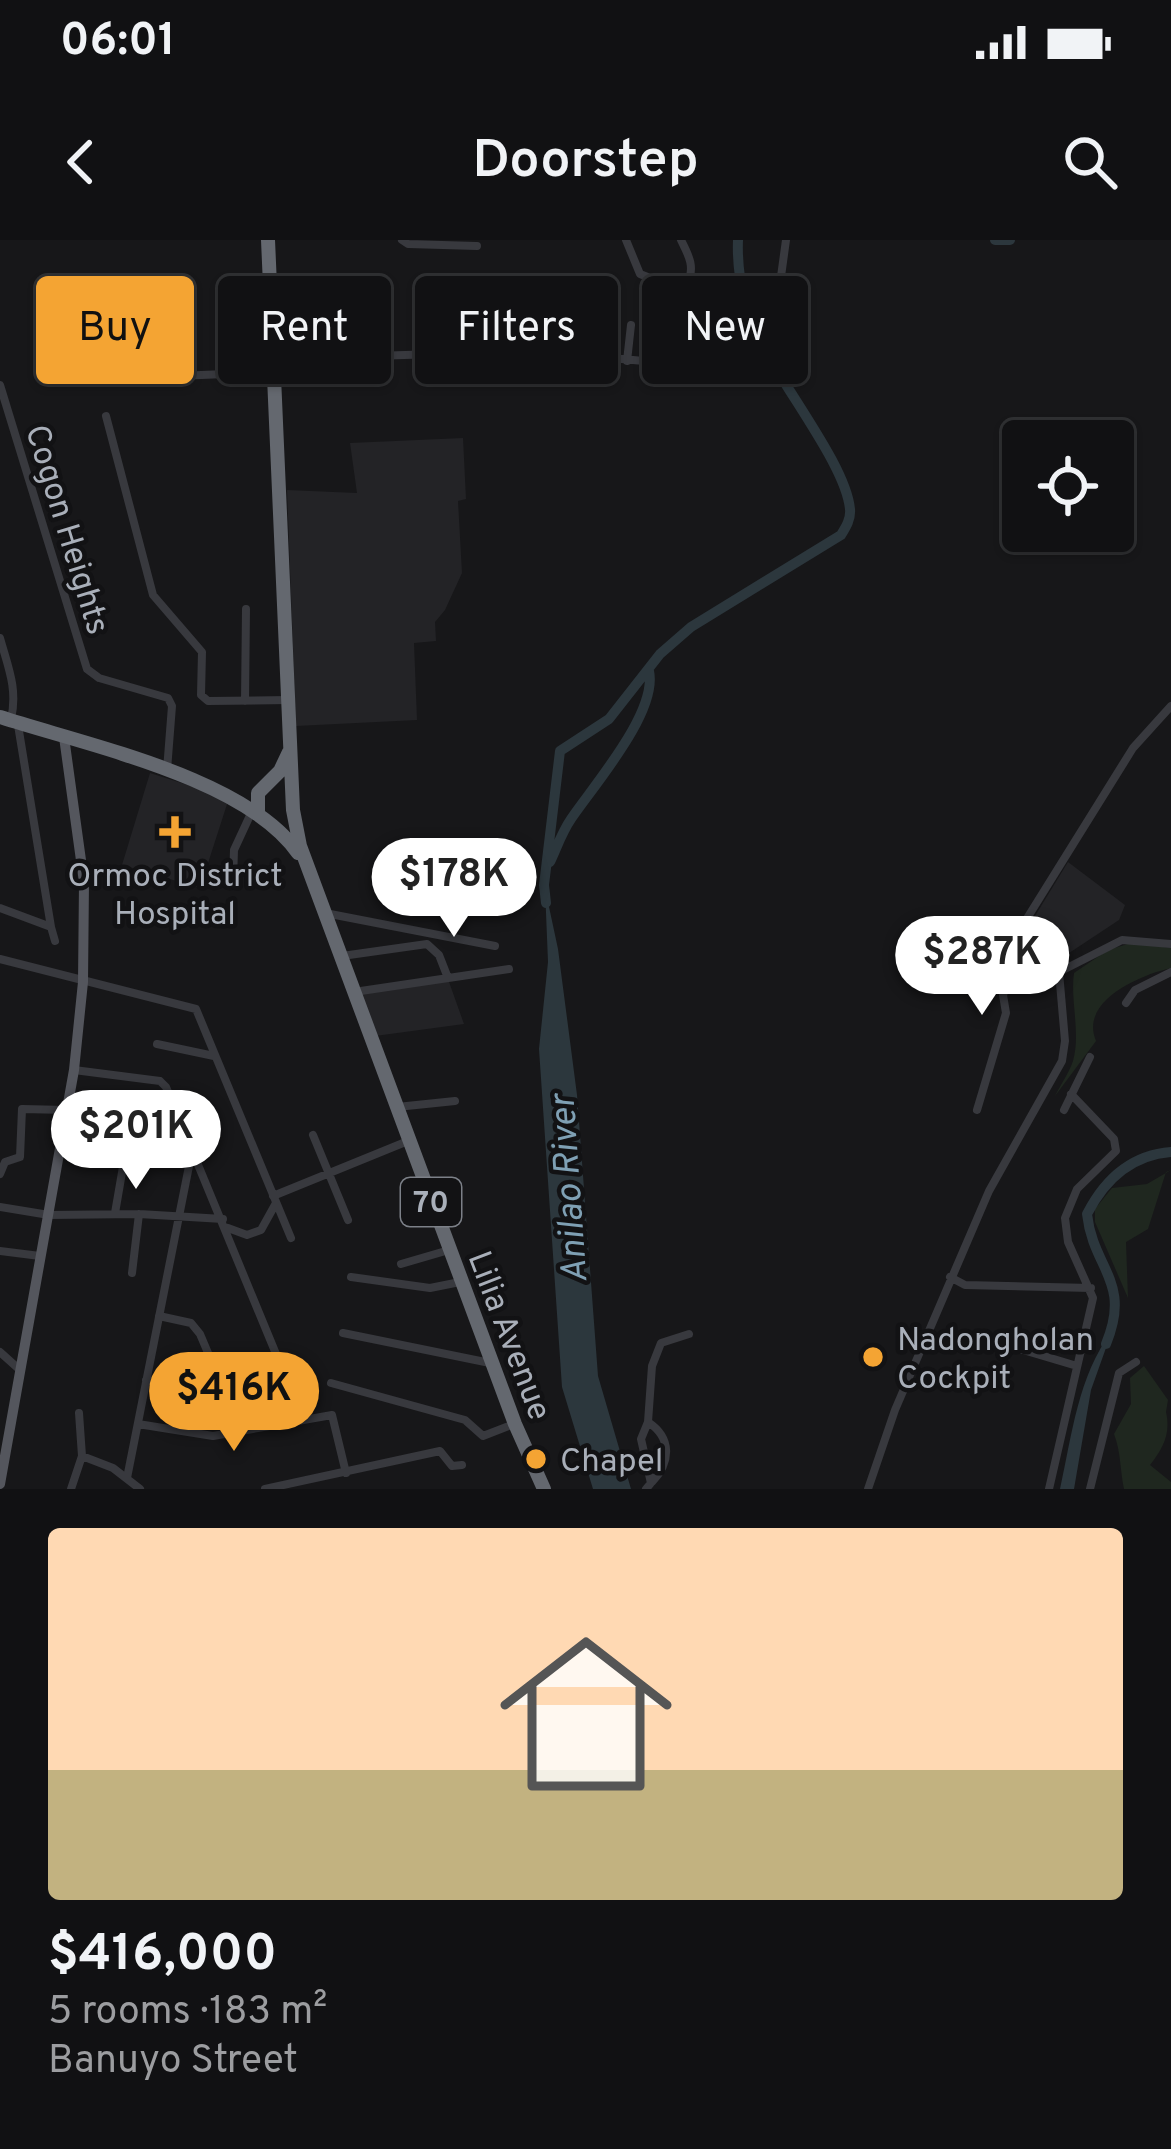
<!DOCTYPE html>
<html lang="en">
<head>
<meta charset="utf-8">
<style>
	:root { --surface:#111113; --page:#1e1f21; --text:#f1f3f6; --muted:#9c9da0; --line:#303133; --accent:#f4a433 }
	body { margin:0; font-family:Overpass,sans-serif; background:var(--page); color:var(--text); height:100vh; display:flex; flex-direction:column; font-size:45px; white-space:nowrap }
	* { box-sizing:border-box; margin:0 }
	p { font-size:39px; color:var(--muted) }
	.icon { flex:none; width:66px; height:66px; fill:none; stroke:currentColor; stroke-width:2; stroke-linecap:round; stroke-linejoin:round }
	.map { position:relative; height:1249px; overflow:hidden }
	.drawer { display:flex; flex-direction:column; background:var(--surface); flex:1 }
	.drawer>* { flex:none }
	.banner { position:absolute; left:36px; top:36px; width:1101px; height:108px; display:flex; gap:24px }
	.buttons { position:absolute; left:1002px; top:180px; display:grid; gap:24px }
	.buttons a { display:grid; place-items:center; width:132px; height:132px; border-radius:12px; background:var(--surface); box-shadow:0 3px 9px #0004,0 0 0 3px var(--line); font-size:60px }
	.price { position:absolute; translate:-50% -102px; padding:0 27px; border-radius:42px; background:#fff; color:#222; font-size:39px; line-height:78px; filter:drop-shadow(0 3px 6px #0008) }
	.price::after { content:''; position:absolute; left:50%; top:72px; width:36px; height:27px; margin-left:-18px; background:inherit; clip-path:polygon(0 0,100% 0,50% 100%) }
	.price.on { background:var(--accent); color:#111 }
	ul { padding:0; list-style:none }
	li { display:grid; align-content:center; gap:24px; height:636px; padding:0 48px }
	li span { display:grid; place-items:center; height:372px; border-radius:12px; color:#555 }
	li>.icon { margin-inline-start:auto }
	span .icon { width:216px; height:216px; fill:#fffc; stroke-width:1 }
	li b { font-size:51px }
	.chip { padding:0 42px; border-radius:12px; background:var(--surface); box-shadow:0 3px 9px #0004,0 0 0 3px var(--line); font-size:42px; line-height:108px }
	.chip.on { background:var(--accent); color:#111 }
	.status { display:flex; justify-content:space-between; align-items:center; height:84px; padding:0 60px; background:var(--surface); direction:ltr }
	.status svg { height:33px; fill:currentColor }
	header { display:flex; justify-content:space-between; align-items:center; height:156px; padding:0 48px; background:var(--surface); font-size:54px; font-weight:600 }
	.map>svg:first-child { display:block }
	.built { fill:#232326 }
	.green { fill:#1f271f }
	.water { fill:#2c373d }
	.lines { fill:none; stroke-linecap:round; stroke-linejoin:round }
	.river { stroke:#2c373d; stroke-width:10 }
	.minor { stroke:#38393e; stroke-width:8 }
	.major { stroke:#54565d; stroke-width:10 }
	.highway { stroke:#64686f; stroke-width:14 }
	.poi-dot { fill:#f4a433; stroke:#121214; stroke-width:4.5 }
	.labels { text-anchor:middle; stroke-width:9; stroke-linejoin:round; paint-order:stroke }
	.shield { fill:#121214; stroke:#7c8088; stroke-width:3 }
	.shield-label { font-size:30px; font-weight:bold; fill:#a9afb9 }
	.street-label { font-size:33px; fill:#a9afb9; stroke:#121214 }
	.poi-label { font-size:33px; fill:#a9afb9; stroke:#121214; text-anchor:start }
	.water-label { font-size:36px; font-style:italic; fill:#7fa0b4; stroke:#121214 }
</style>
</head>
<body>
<div class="status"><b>06:01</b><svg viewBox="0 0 49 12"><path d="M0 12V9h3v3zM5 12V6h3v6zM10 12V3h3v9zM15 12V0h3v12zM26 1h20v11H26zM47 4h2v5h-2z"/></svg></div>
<header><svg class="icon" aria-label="back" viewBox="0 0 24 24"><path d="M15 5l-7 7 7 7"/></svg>Doorstep<svg class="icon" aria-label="search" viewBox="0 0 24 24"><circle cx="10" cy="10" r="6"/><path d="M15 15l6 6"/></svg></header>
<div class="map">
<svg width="1171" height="1249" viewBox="0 0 1171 1249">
	<rect width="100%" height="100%" fill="#171719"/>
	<!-- built -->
	<path class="built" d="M463,198L466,259L458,261L462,333L445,370L435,382L436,401L414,403L417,480L296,486L287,250L357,253L350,203Z
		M150,533L229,558L200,648L122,625Z
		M1068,622L1125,665L1119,680L1057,721L1024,694Z
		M448,739L464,784L375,796L359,753Z"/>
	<!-- green -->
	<path class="green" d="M1131,703L1171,708V728C1140,735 1079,761 1096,801L1055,856C1061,844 1069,833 1073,821C1081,793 1070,761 1074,733L1108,710Z
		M1171,930L1166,932L1148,989L1126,1002L1128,1058L1095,982V969L1112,948L1147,944Z
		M1144,1126L1168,1160L1166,1172C1171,1194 1163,1208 1150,1225L1171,1242V1249H1124C1120,1230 1121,1212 1114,1194L1131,1164L1130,1138Z"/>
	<!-- water -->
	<path class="water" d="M545,648L558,709L577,855L598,1136L631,1249H593L562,1147L539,809L548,722Z
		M1112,1091L1091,1150L1074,1249H1060C1072,1195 1078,1136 1112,1091Z"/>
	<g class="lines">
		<!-- river -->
		<path class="river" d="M995,0H1010
			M550,622C557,607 562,592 571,579C594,545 658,472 649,431
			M546,663L544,645L560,511L609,479L660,414L691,387L841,295C846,287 851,279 850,269C845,219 768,131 749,75C741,53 737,24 738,0
			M1106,1104C1132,1041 1093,1029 1087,974C1105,939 1131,915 1171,912"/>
		<!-- minor -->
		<path class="minor" d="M402,0L408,4L477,6
			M626,0L640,34L668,45L687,42C696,28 688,14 681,0
			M781,101L795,115
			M533,111L552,40
			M578,114L590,64
			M150,119L177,136L272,132
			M275,119L533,111L755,131L781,101L779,51L786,0
			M627,121L631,85
			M0,145L87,429L99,438L168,458L172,466L167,530
			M106,176L153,355L202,412L201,455L208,461L289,460
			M0,398C8,427 18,449 11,479
			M245,461L246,369
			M18,485L51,687
			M233,640L234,610L253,569
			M0,668L51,687L55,701
			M325,673L495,706
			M342,716L427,704L439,715L448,738
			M0,719L196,769L291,998
			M1059,732L1122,700L1171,704
			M354,752L509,729
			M1126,763L1135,750L1171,732
			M157,804L214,816
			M74,830L160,841L166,847L302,1177
			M397,867L455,861
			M977,870L1006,773L1003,755L1023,701
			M1064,870L1090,817
			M313,895L348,980
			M0,934L5,922L20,917L22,869L67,870
			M273,956L408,901
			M0,967L49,975L139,974L223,979
			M115,973L134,863
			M228,988L247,995L261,990L276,963
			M0,1011L40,1016
			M401,1024L449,1010
			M132,1033L139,974
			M351,1037L430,1048L460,1042
			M950,1037L965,1045L1091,1048
			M159,1076L191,1083L200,1094L241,1191
			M343,1093L490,1123
			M990,1100L1077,1126
			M0,1112L20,1130
			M146,1140L226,1151
			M331,1143L465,1180L483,1196L514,1184
			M648,1182C672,1198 671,1222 652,1242
			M138,1184L213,1196L332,1175L346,1233
			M82,1216L113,1228L140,1249
			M127,1238L191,916
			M71,1249L82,1216L79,1173
			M265,1249L440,1211L452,1226L462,1225
			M646,1249L651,1243L641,1199L648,1182L652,1126L661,1103L689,1094
			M868,1249L895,1170L989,951L1062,821L1065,801L1059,732L1016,696L1133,508L1171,466
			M1049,1249L1093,1058L1068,1002L1065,978L1077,949L1116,911L1114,899L1071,854
			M1090,1249L1119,1133L1136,1122"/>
		<!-- major -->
		<path class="major" d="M0,1244L74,830L83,742L84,642L64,497"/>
		<!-- highway -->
		<path class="highway" d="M268,0L293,570L300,606L515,1184L544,1249
			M0,477C86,505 246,538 298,613
			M258,573V553L280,531L289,512"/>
	</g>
	<!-- markers -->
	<g class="poi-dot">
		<path d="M169 574h12v12h12v12h-12v12h-12v-12h-12v-12h12z"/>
		<circle cx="873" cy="1117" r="12"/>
		<circle cx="536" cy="1219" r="12"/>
	</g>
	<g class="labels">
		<!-- shield labels -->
		<rect class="shield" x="401" y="938" width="60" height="48" rx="9"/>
		<g class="shield-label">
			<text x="431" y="972">70</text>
		</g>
		<!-- street labels -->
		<g class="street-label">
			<text transform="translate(69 289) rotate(73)" y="12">Cogon Heights</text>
			<text transform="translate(511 1095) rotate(69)" y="12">Lilia Avenue</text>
		</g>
		<!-- poi labels -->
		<g class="poi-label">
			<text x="175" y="646" text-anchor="middle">Ormoc District<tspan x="175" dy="38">Hospital</tspan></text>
			<text x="897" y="1110">Nadongholan<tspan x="897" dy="38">Cockpit</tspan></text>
			<text x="560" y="1231">Chapel</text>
		</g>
		<!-- water labels -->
		<g class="water-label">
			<text transform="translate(567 949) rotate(-94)" y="13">Anilao River</text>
		</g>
	</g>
</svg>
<div class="buttons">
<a><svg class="icon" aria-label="locate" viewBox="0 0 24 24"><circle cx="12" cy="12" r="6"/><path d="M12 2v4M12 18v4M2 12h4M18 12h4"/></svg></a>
</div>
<b class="price" style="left:454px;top:700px">$178K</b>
<b class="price" style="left:982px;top:778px">$287K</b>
<b class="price" style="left:136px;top:952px">$201K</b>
<b class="price on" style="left:234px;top:1214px">$416K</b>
<div class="banner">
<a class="chip on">Buy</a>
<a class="chip">Rent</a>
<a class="chip">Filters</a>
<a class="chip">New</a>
</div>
</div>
<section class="drawer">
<ul>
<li><span style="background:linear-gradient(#ffd9b3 65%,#c2b280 0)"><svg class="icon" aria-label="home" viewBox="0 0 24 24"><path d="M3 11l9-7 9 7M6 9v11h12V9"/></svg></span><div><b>$416,000</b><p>5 rooms · 183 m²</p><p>Banuyo Street</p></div></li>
</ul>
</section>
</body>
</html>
